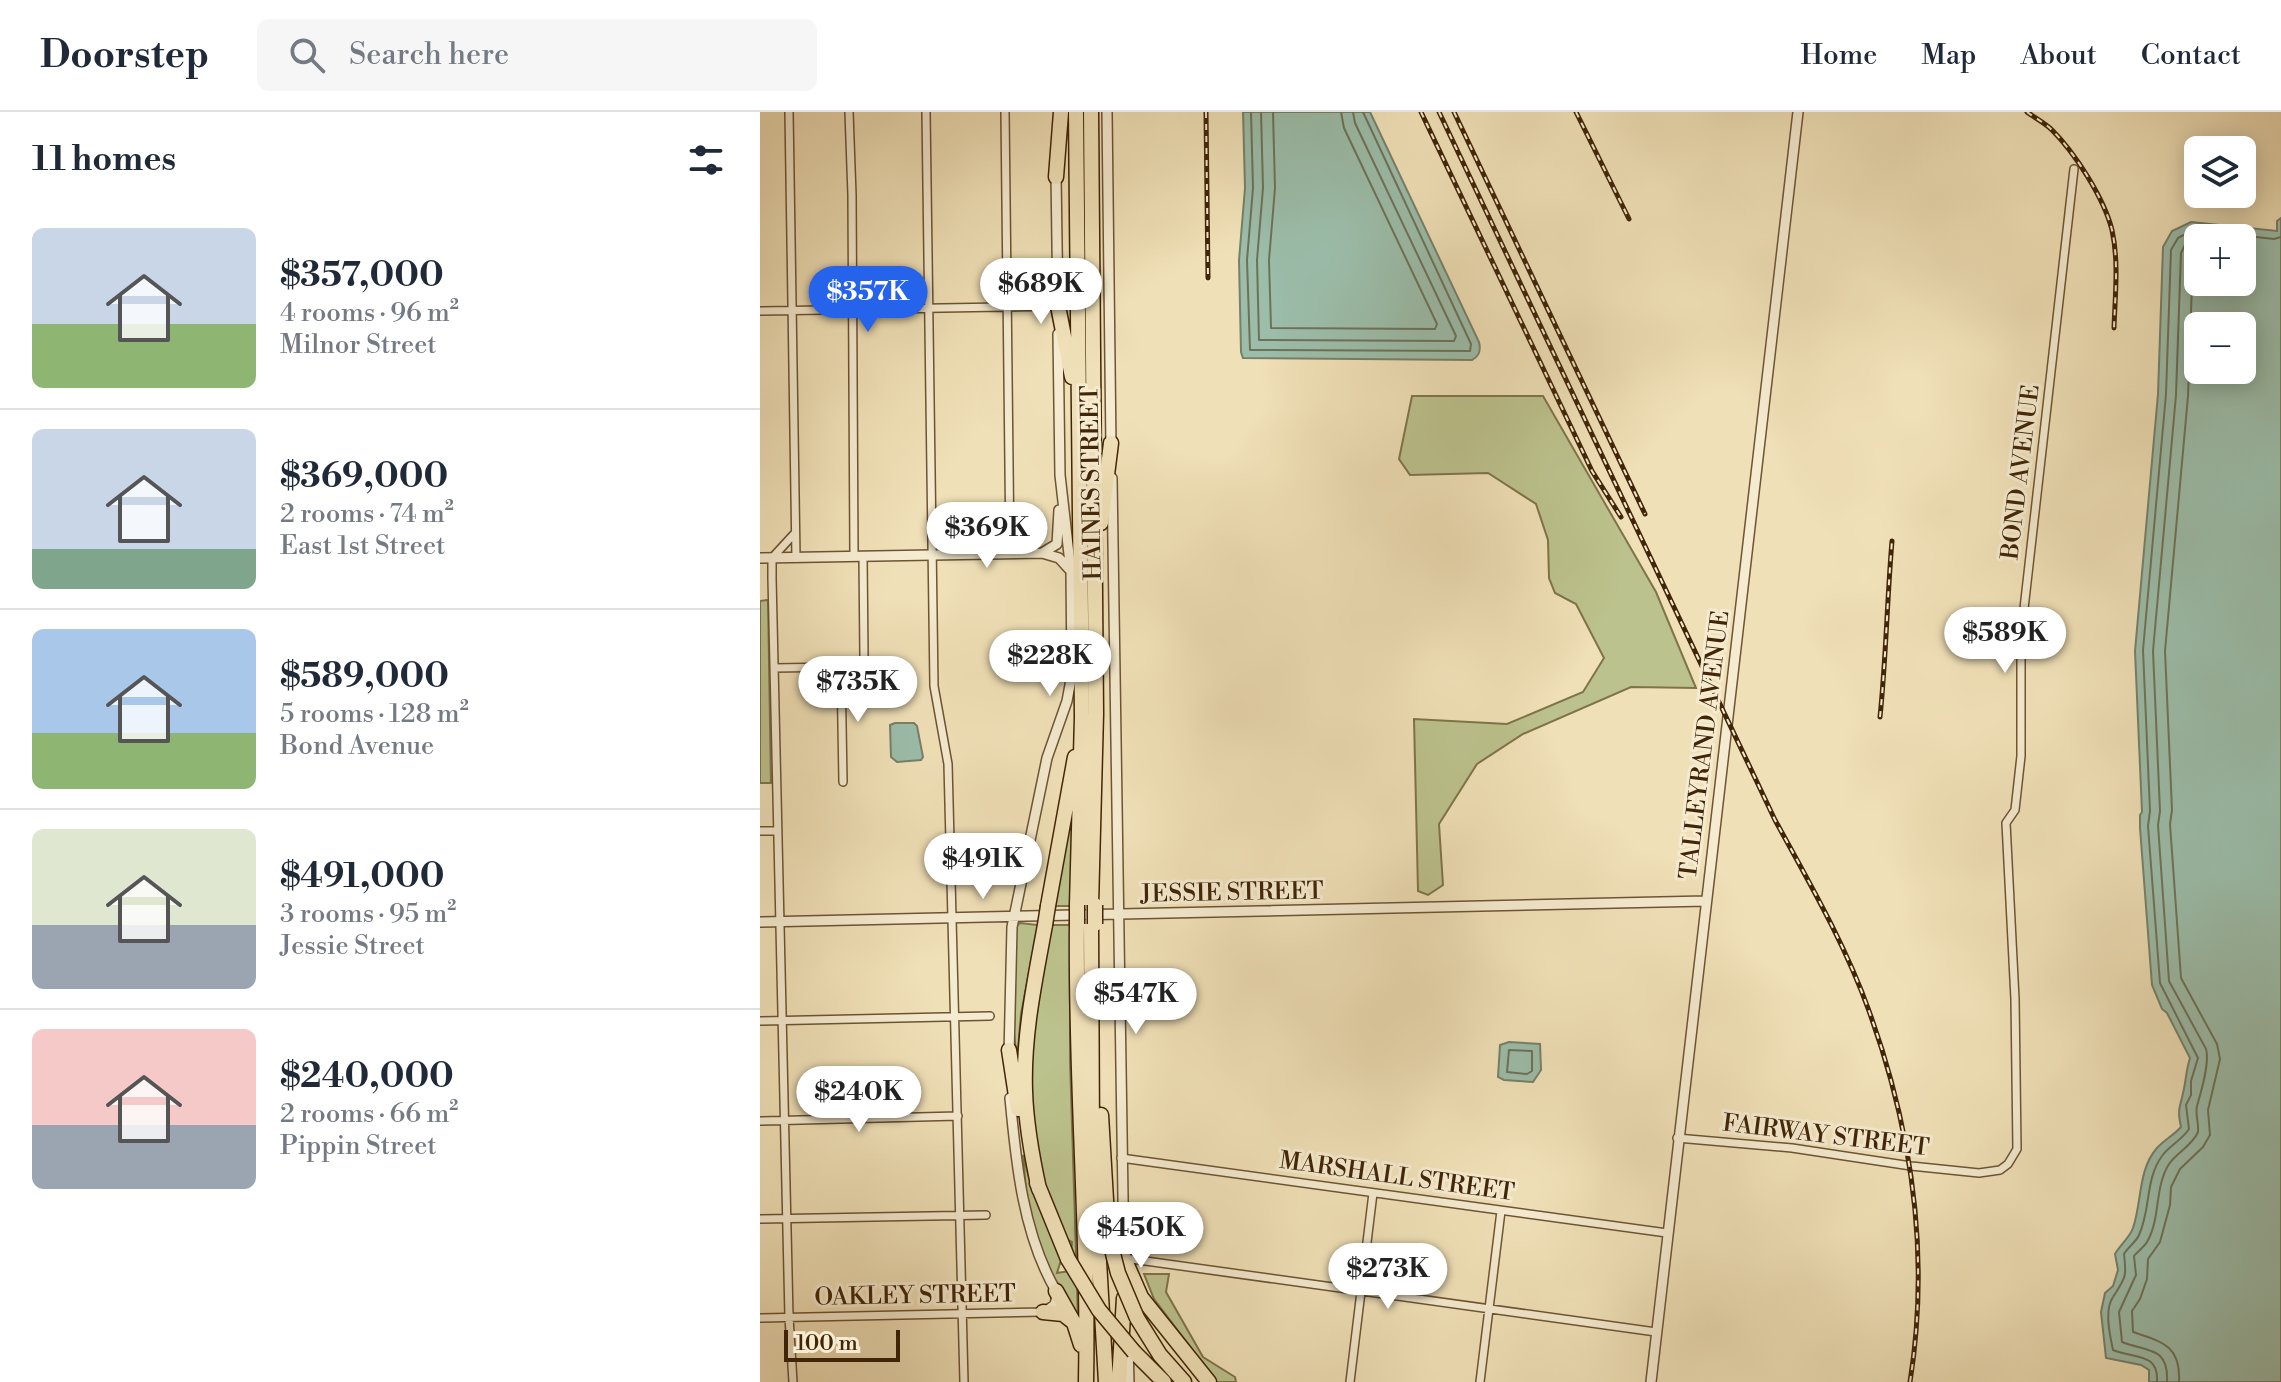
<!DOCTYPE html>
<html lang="en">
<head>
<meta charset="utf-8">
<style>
	:root { --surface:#fff; --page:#f6f6f7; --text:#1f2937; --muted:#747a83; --line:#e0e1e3; --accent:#2563eb }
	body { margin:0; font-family:"Libre Bodoni",serif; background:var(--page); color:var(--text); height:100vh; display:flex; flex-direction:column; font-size:30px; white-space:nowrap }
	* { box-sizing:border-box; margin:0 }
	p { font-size:26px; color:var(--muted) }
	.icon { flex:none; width:44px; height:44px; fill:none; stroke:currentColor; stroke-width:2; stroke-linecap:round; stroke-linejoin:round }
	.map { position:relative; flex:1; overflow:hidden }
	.side { display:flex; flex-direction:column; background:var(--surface); width:760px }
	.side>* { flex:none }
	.buttons { position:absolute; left:1424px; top:24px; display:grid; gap:16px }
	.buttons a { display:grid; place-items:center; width:72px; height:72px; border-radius:12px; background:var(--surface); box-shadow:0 4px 20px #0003; font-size:40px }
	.scale { position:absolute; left:24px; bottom:20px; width:116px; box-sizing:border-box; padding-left:8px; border:4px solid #412507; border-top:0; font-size:22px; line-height:28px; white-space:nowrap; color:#412507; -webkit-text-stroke:6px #f5ebd0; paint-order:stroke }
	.price { position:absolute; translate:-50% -68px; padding:0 18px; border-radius:28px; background:#fff; color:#222; font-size:26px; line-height:52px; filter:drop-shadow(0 2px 4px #0008) }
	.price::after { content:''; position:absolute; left:50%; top:48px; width:24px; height:18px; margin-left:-12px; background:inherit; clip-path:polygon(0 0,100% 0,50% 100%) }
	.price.active { background:var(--accent); color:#fff }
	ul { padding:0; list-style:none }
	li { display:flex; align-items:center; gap:24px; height:200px; padding:0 32px }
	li+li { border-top:2px solid var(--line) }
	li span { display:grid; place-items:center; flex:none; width:224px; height:160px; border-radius:12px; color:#555 }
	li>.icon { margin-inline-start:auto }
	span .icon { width:96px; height:96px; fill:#fffc; stroke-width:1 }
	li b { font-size:34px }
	h2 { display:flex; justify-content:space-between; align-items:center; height:96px; padding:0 32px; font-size:34px }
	header { display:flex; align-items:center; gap:48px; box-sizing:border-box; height:112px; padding:0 40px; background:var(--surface); border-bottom:2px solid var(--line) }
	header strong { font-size:38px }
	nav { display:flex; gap:44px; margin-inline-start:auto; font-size:28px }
	.search { width:560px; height:72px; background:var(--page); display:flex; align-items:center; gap:20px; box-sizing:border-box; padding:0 28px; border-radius:12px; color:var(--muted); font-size:30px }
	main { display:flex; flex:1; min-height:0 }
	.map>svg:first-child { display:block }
	.green { fill:#bcc28d; stroke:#7e744a; stroke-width:2 }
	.water { fill:#9bbdaa; stroke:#778069; stroke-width:2; fill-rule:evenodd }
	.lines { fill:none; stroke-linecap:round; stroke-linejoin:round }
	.shore { stroke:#6e7158; stroke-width:2 }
	.minor-casing { stroke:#6d5433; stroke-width:10 }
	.tertiary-casing { stroke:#6d5433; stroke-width:12 }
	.motorway-casing { stroke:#412507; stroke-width:17 }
	.minor { stroke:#f5ebd0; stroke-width:7 }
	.tertiary { stroke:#f5ebd0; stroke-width:9 }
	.motorway { stroke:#f0e0b7; stroke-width:14 }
	.rail-casing { stroke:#412507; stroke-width:5 }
	.rail { stroke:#f5ebd0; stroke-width:2; stroke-dasharray:6; stroke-linecap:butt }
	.motorway-bridge-casing { stroke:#412507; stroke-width:17; stroke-linecap:butt }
	.motorway-bridge { stroke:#f0e0b7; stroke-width:14 }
	.labels { text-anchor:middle; stroke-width:6; stroke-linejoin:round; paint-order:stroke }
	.street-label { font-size:24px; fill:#412507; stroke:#f5ebd0 }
</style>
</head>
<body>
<header>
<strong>Doorstep</strong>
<div class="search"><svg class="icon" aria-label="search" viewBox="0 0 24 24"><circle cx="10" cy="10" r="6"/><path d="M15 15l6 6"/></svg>Search here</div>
<nav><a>Home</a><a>Map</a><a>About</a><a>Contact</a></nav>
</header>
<main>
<section class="side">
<h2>11 homes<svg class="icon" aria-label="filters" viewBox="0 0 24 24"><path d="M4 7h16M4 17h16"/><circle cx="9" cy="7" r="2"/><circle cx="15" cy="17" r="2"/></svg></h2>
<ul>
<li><span style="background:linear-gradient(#c9d6e8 60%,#8fb573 0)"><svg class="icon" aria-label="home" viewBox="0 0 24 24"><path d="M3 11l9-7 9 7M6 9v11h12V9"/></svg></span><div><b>$357,000</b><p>4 rooms · 96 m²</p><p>Milnor Street</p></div></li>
<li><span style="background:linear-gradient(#c9d6e8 75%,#7fa58c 0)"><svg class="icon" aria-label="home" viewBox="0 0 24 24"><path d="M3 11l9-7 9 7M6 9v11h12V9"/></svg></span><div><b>$369,000</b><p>2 rooms · 74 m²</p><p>East 1st Street</p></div></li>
<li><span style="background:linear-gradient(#a9c7e8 65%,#8fb573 0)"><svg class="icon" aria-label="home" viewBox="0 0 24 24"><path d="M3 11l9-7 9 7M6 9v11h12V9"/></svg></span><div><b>$589,000</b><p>5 rooms · 128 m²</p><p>Bond Avenue</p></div></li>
<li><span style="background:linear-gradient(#dfe7d0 60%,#9aa5b1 0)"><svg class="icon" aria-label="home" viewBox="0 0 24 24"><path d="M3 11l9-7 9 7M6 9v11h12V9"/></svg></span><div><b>$491,000</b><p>3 rooms · 95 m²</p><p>Jessie Street</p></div></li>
<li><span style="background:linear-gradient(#f6c9c9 60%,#9aa5b1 0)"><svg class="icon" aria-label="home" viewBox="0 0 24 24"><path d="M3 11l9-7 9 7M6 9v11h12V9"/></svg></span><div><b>$240,000</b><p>2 rooms · 66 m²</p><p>Pippin Street</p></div></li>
</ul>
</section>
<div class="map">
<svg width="1521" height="1270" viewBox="0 0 1521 1270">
	<rect width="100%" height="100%" fill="#f0e0b7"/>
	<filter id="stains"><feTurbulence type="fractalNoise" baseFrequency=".0025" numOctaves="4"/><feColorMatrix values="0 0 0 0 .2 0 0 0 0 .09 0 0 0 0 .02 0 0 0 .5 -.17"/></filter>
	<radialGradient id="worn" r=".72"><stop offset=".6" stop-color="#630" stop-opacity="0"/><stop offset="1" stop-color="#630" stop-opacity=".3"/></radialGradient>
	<!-- green -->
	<path class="green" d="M652,284H783L896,480L936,576L871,575L763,622L717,652L679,712L683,773L668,783L658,779L654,607L747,612L823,580L844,546L816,492L795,481L789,466L788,428L776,392L728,361L650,363L639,347Z
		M8,488L11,671H0V489Z
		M315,677L310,794H294Z
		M260,811L278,813L261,902L257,949L254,921L256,814Z
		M290,813H310V948L318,1206L283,1150L267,1090L263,1043L271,1073L301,1148L297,1161L310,1159L312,1130L303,1126L277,1049L268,960Z
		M384,1162H409L406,1180L443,1245L475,1265L476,1270H457L394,1187Z"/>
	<!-- water -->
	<path class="water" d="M483,0H610L719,230C721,238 720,244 712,248L483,246L481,240L479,148L485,76Z
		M1521,106V1270H1389V1258L1381,1253L1346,1246L1341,1200L1345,1181L1353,1174L1358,1158L1355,1142C1360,1133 1370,1125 1373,1116C1382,1090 1378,1057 1397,1036C1404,1028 1414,1023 1421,1015C1417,997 1420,996 1423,981C1426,969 1426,958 1430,946L1407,901L1402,897L1392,873L1380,716V703L1382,700L1375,539L1398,282L1403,135L1412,119L1431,110L1517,119V109ZM1482,126V170H1438V126ZM1482,214V258H1438V214Z
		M135,611H154L157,614L163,645L161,648L137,650L131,645L130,613Z
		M749,930L780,932L781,958L773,970L744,968L738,965L740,933Z"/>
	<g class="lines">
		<!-- shore -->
		<path class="shore" d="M491,0L493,76L487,148L490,238L710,239L711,232L603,0
			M501,0L503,76L497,148L499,228L694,229L696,224L595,11L593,0
			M513,0L515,76L509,148L511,216L675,217L677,212L584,16L581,0
			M749,938L772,939V959L767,962L747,960Z
			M1397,1270C1399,1240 1374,1247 1353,1238C1350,1224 1344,1198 1353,1185C1365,1166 1367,1166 1364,1142C1368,1135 1376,1130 1379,1123C1391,1097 1385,1067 1402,1044C1409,1034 1422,1028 1429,1017L1426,993L1431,983V969L1438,946L1400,871L1388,714L1390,699L1383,538L1406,282L1411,138L1418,126L1433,118L1514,127L1521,125
			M1407,1270C1409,1234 1387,1240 1362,1230L1359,1200L1376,1163L1374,1144C1378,1139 1384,1135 1387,1130C1401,1106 1394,1076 1409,1052C1417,1040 1432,1034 1438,1020C1439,1011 1435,1002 1437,994C1441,980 1450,951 1446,937L1409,869L1398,713L1400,699L1393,539L1416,283L1421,141L1425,133L1438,129
			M1419,1270C1421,1234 1403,1230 1373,1220L1372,1199L1380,1187L1387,1167L1388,1147L1400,1130L1410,1093L1411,1075L1420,1057L1443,1035L1450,1023L1448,998L1460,947L1457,932L1421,866L1410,712L1412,698L1405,539L1428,284L1433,145L1438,141"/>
		<!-- minor casing -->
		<g class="minor-casing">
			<path id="minor" d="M29,0L36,446
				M89,0L92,83L94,444
				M166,0L174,574L188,652L204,1270
				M245,0L250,441
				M0,199L298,194
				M81,555L83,670
				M14,556L81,555L101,551L104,546L103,444
				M0,719H16
				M0,909L230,904
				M0,1009L198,1004
				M917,1026L1032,1036L1151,1054L1219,1061L1240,1058L1248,1052L1257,1037L1255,887L1246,711L1255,698L1261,644V523L1314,57
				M361,1046L907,1121
				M0,1107L226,1103
				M364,1146L896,1220
				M0,1206L283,1200L294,1192L296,1184
				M33,1270L29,1205L12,466V446L35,421
				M590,1270L613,1081
				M720,1270L741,1099"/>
		</g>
		<!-- tertiary casing -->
		<g class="tertiary-casing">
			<path id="tertiary" d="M347,0L351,335
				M296,62L298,199
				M352,366L364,1151
				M282,441L297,432L299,398
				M0,446L282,441L299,446L309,457
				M0,810L946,789
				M249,943L252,815L287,646L307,589L312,562L311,460L300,363L298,222
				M250,986C256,1051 263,1122 296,1179
				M368,1233L369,1270
				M891,1270L1038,0"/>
		</g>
		<!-- motorway casing -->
		<g class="motorway-casing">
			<path id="motorway" d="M316,0L322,605L317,793
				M331,0L336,602L331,793
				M296,65L301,0
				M298,194L312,265
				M341,411L351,331
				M288,794L315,645
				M317,812C315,965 329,1117 326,1270
				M331,812L332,1028L346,1270
				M249,938L258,997
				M341,1003L348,1122
				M277,1071L308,1147
				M279,1077C272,1045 266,1013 265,979C263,923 275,868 285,813
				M364,1146L381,1185L449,1270
				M296,1179L314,1211L321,1233
				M283,1200L303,1202L312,1209
				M377,1206L400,1243L424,1270
				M374,1240L404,1270
				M359,1270L364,1186"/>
		</g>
		<!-- minor -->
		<use href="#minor" class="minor"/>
		<!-- tertiary -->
		<use href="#tertiary" class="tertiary"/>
		<!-- motorway -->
		<use href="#motorway" class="motorway"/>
		<!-- rail casing -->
		<g class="rail-casing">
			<path id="rail" d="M446,0L448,166
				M661,0L832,359L861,405
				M679,0L1015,708C1049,770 1085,832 1109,899C1152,1018 1170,1144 1150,1270
				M694,0L885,402
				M816,0L869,107
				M1267,0C1275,6 1285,11 1292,18C1315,41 1344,86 1352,118C1359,150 1355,184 1354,216
				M1120,605C1126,547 1127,488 1132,429"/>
		</g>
		<!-- rail -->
		<use href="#rail" class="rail"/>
		<!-- motorway-bridge casing -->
		<g class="motorway-bridge-casing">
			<path id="motorway-bridge" d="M335,793V812
				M317,812V793
				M285,813L288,794
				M348,1122L358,1161L377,1206
				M308,1147L339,1198L374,1240"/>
		</g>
		<!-- motorway-bridge -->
		<use href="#motorway-bridge" class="motorway-bridge"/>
	</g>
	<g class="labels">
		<!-- street labels -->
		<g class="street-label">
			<text transform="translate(1260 360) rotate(-83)" y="8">BOND AVENUE</text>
			<text transform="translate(331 371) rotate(-91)" y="8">HAINES STREET</text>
			<text transform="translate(944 633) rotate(-83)" y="8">TALLEYRAND AVENUE</text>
			<text transform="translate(472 780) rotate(-1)" y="8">JESSIE STREET</text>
			<text transform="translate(1066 1023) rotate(7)" y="8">FAIRWAY STREET</text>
			<text transform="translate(637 1064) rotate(8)" y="8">MARSHALL STREET</text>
			<text transform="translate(155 1183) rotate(-1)" y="8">OAKLEY STREET</text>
		</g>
	</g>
	<rect width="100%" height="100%" filter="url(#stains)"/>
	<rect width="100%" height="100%" fill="url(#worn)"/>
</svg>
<div class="buttons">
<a><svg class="icon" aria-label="layers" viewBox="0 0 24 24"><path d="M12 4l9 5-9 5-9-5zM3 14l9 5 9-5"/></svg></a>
<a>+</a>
<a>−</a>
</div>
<div class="scale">100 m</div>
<b class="price" style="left:281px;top:214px">$689K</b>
<b class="price active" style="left:108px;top:222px">$357K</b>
<b class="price" style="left:227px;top:458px">$369K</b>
<b class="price" style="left:1245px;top:563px">$589K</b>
<b class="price" style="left:290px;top:586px">$228K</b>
<b class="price" style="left:98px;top:612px">$735K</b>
<b class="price" style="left:223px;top:789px">$491K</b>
<b class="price" style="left:376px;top:924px">$547K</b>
<b class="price" style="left:99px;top:1022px">$240K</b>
<b class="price" style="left:381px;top:1158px">$450K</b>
<b class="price" style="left:628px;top:1199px">$273K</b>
</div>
</main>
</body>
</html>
